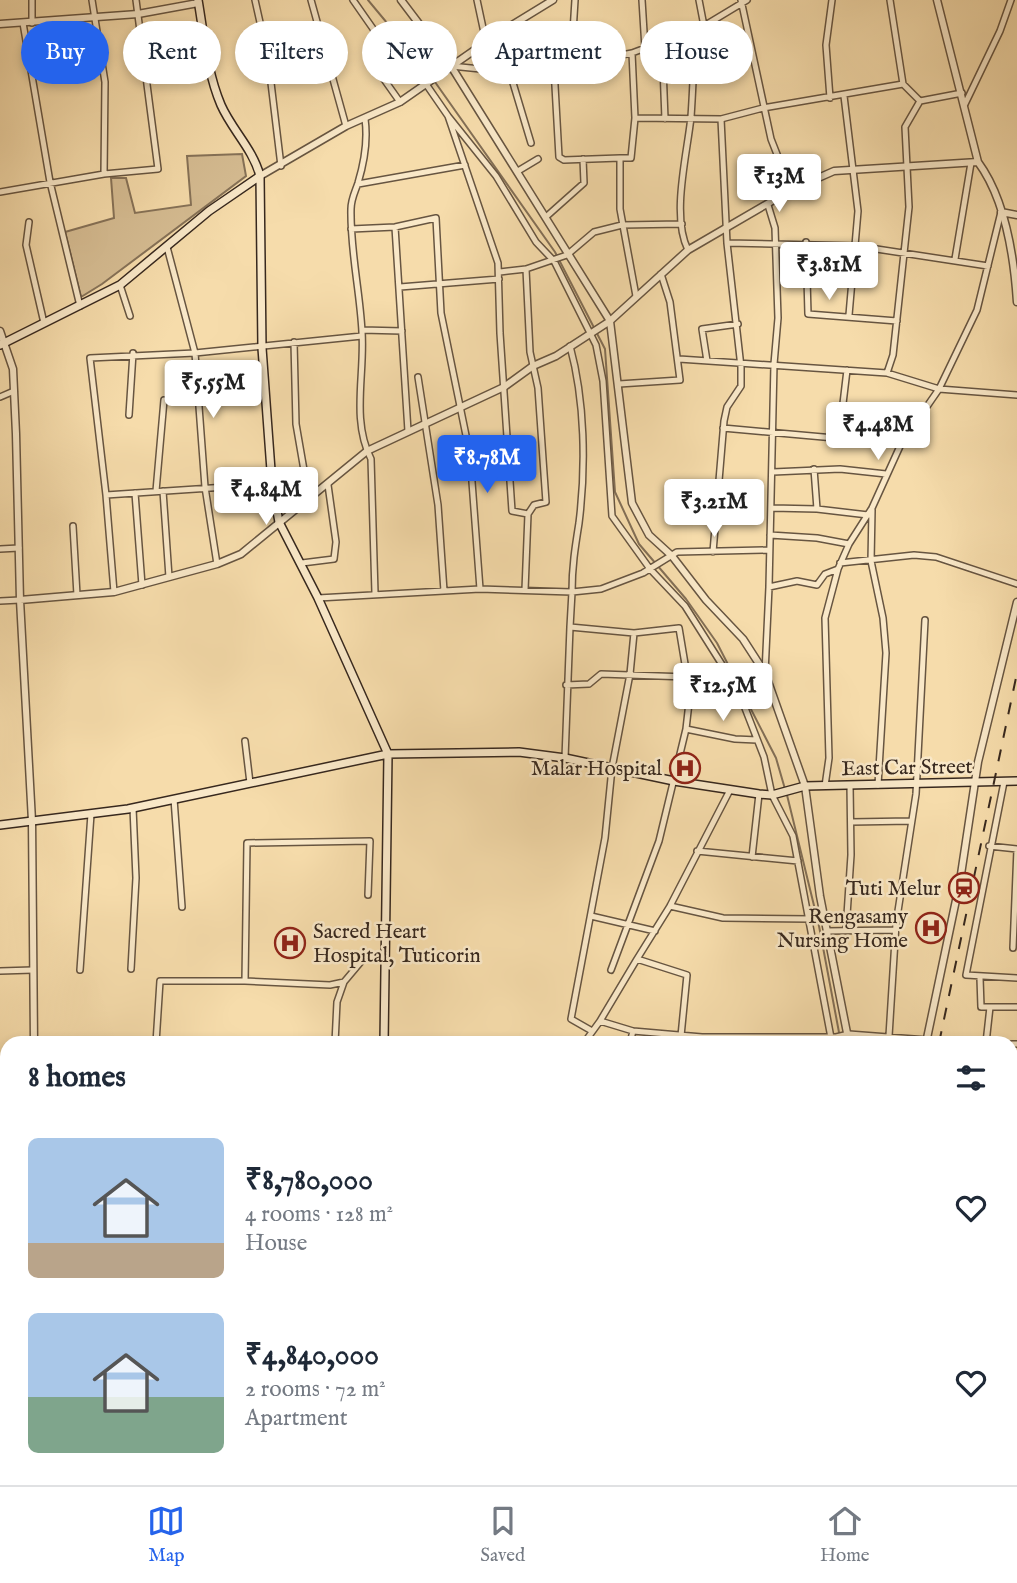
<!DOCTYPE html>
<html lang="en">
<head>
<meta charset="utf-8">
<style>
	:root { --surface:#fff; --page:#f6f6f7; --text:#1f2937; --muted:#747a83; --line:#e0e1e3; --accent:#2563eb }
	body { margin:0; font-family:"IM FELL English",serif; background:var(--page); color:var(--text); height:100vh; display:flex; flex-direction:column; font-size:26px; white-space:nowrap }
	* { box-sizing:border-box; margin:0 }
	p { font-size:23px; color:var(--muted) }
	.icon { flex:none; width:38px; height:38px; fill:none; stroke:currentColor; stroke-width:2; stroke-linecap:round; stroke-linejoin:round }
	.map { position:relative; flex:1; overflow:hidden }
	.drawer { position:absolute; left:0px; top:1036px; width:1018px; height:450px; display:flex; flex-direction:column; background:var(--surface); border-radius:21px 21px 0 0; box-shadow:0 4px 10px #0003 }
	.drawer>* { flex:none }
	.guide { position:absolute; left:21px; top:21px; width:976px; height:63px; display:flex; gap:14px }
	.price { position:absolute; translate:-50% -60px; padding:0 16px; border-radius:7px; background:#fff; color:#222; font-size:23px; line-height:46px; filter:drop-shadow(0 2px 4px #0008) }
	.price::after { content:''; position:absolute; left:50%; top:42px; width:21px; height:16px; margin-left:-10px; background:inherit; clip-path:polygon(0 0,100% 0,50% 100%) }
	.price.selected { background:var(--accent); color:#fff }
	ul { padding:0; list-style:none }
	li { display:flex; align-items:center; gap:21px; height:175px; padding:0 28px }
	li span { display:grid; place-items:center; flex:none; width:196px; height:140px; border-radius:10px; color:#555 }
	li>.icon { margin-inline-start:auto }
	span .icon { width:84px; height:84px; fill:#fffc; stroke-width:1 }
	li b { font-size:30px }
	h2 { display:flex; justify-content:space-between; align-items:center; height:84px; padding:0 28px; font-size:30px }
	.tag { padding:0 24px; border-radius:32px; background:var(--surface); box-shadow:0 4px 10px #0003; font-size:24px; line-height:63px }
	.tag.selected { background:var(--accent); color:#fff }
	.dock { display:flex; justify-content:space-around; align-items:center; height:98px; border-top:2px solid var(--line); background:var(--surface); font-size:19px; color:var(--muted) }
	.dock a { display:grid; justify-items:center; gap:4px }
	.dock .selected { color:var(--accent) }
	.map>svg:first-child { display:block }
	.green { fill:#d6bd93; stroke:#867258; stroke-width:2 }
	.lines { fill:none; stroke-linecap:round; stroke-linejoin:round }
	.stream { stroke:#836f56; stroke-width:2 }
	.minor-casing { stroke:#675541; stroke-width:8 }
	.tertiary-casing { stroke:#675541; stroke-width:9 }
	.secondary-casing { stroke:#37281e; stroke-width:10 }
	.minor { stroke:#f9e8c8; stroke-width:5 }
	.tertiary { stroke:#f9e8c8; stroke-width:6 }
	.secondary { stroke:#f9e8c8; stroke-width:7 }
	.rail { stroke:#37281e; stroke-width:2; stroke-dasharray:12 12; stroke-linecap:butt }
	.labels { text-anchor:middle; stroke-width:5; stroke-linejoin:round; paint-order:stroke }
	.street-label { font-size:21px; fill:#37281e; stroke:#f9e8c8 }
	.poi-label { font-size:21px; fill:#37281e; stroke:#f9e8c8; text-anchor:end }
</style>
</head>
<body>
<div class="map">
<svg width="1017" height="1485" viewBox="0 0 1017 1485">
	<rect width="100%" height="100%" fill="#f6dcab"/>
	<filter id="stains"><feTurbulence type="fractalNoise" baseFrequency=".00286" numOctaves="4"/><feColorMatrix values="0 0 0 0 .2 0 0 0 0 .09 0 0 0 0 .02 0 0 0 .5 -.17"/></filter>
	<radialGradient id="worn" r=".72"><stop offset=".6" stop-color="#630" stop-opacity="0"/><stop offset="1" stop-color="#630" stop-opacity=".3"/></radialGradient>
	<!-- green -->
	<path class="green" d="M242,154L246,176L102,284L81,297L65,232L114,218L111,178H126L135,213L191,205L187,156Z"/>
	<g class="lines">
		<!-- stream -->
		<path class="stream" d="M368,0L432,77
			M435,82L555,252L605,349L615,492L639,544L686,599L717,643L776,758L785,789
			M787,795L819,926L841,1043
			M934,1479L935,1485"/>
		<!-- minor casing -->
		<g class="minor-casing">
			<path id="minor" d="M92,0L105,82L104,174
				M255,0L268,58L281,166
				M311,0L346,126
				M353,0L376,33L417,71L448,116L498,263L500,333L512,511L528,514L525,590
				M477,0L486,42
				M642,0L645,48
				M741,0L771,139L791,190
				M23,23L50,182L80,306
				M32,23V0
				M704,26L747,0
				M662,42L665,119
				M632,53L635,118L631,158H620V209L636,296
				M571,64L575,0
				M451,66L519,73L554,68L632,53L704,26L699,0
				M376,68L400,102
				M554,68L559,157L564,160L620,158
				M510,73L531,143
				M844,96L858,211L849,315
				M830,98L826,45L832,0
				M920,101L962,93
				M965,104L1000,31L1011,0
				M448,116L496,176L536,242L554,261L596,345L603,381L612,516L650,569L685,606L738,690L764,757L772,795L793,836L832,1043
				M635,118L721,119L763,108L903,84
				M365,119C368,140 364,163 358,183C355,192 351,199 351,209C350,250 360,291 362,332C365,374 351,420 371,459L375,593
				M518,171L538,159
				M358,184L465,165
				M0,192L104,174L158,169L136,0
				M768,205L775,228L778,318L774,364L769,587
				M547,216L584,183L583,159
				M29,222L26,245L44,323
				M395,227L408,431
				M351,229L395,227L436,218L441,313L470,455L480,589
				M806,242L808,314L897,321
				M727,243L857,246L988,266
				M688,250C671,216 687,155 691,117C693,88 694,60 695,31
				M955,259L971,163
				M500,272L526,269
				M120,285L130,316
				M400,287L499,279
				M362,330L402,331
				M294,342L296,424L309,499
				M570,346C585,401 586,467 579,523C575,548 572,567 572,592L601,589L643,573L677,552L769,550
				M679,359L887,373L939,389L1017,395
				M707,361L702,329L738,324
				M887,373L893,355L909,207L905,127L920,101L903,84L890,0
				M418,377L438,505L444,591
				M619,384L680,380L670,302L661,274
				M0,397L14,391
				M129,415L133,353
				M723,428L901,444
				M839,437L847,370
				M814,469L817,509
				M773,472L840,469L886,474
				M156,491L164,400
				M163,491L169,577
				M135,493L142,585
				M106,495L90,358L195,353L167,247
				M772,508L817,509L868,515
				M872,510L871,561L883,618L886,653L878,785
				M528,514L534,505L546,502L538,388L530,352L526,269L567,255L594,232L622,225L682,224
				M73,526L77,595
				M770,535L817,538L849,544
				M0,549L19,548
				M713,552L724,421L727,407L741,386V367L727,243L721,119
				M302,563L334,559L336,542L328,485
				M840,563L914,555L936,557L1017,584
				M217,564L205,487L195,353L362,336
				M114,592L106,495L272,484
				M318,598L480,589L572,592L570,627
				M0,601L20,600
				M765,673L769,587L797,581L817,585L825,574L838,569L849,544L872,508L901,444L939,389L977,310L1001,212
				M566,685L589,684L601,674L687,677
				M686,729L735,739L757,740
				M245,741L250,783
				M565,758L570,627L634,633
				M1004,782L966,975L1017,978
				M825,786L829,758L825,618L838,569
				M174,799L182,907
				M851,822L911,821
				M989,846L1017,849
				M697,851L798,861
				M752,857L759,794
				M670,906L723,918L810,919
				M591,916L655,931
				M846,930L851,855L850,785
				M827,931L895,930
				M1013,948L1017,849
				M365,957L344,982L330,985L245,981L247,843L370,841L368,895
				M637,959L670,906L730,790
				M131,969L136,878L133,808
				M80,970L91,814
				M0,971L33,970
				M980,978L981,1007H990
				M600,1021L637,959L687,975L681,1036
				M592,1031L571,1019L605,838L612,768L630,674L634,633L679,628L690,694L686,729L659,841L611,970
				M889,1036L896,924L916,794L925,620
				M702,1037H836L849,1034L927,1040
				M156,1043L160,981H245
				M335,1043L337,1002L344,982
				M584,1043L600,1021L633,1031L702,1037L701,1043
				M630,1043L633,1031
				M986,1043L990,1007H1017
				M1012,1044H1017
				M1012,1068H1017
				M0,1090H7
				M0,1129L7,1128
				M1012,1192H1017
				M0,1330L7,1329
				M111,1479L112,1485
				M289,1479V1485
				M457,1479V1485
				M655,1479L656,1485
				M698,1479V1485
				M745,1479L746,1485
				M948,1479L949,1485
				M232,1485V1479
				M380,1485V1479
				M581,1485V1479"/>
		</g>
		<!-- tertiary casing -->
		<g class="tertiary-casing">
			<path id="tertiary" d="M401,0L451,66L610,321L632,503L649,535L672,556L706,600L743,639L765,673L805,786L820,896L849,1043
				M937,0L978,162C1006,200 1014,256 1017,302
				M0,24L138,14L198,3
				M260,176L346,126L400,102L499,33L553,0
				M1001,212L1017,215
				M0,331L13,369L16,434L20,600L32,821L34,1043
				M20,600L114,592L217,564L241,554L367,451L504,387L533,366L556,356L610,321L688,250L791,190L834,171L978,162
				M926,1043L960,881L978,762L1017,602
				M0,1154H7
				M43,1479V1485
				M841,1485V1479"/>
		</g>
		<!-- secondary casing -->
		<g class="secondary-casing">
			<path id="secondary" d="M198,0C204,35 207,72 221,105C232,130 253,149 260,176L262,348L272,484L279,522L318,598L388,754L384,1043
				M0,345L120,285L209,211L260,176
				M0,825L128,809L388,754L519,752L565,758L674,781L759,794L772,795L805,786L1017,781
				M497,1479V1485"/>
		</g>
		<!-- minor -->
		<use href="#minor" class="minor"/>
		<!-- tertiary -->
		<use href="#tertiary" class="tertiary"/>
		<!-- secondary -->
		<use href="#secondary" class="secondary"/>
		<!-- rail -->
		<path class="rail" d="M939,1043L1017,673
			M860,1485L861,1479"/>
	</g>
	<!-- icons -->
	<defs>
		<g id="hospital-ring" transform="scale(1.575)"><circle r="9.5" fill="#f9e8c8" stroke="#8f2418" stroke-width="1.5"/><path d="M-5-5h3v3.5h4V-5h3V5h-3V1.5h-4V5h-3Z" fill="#8f2418"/></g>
		<g id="station-ring" transform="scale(1.575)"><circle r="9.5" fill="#f9e8c8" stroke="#8f2418" stroke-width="1.5"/><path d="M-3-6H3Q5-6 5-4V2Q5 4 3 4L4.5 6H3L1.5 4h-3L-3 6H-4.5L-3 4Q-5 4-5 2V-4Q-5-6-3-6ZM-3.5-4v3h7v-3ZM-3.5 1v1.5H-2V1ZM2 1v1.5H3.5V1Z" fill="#8f2418"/></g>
	</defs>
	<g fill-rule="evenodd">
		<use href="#hospital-ring" x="685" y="768"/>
		<use href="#station-ring" x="964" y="888"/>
		<use href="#hospital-ring" x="931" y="928"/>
		<use href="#hospital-ring" x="290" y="943"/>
	</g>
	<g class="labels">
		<!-- street labels -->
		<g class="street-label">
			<text transform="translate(907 767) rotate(-1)" y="7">East Car Street</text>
		</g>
		<!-- poi labels -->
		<g class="poi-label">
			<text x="662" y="775">Malar Hospital</text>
			<text x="941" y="895">Tuti Melur</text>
			<text x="908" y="923">Rengasamy<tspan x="908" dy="24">Nursing Home</tspan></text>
			<text x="313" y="938" text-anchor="start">Sacred Heart<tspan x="313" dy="24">Hospital, Tuticorin</tspan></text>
		</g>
	</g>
	<rect width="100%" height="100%" filter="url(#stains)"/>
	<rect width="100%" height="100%" fill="url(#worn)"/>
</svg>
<b class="price" style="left:779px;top:214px">₹13M</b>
<b class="price" style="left:829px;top:302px">₹3.81M</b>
<b class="price" style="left:213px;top:420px">₹5.55M</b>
<b class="price" style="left:878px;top:462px">₹4.48M</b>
<b class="price selected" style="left:487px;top:495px">₹8.78M</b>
<b class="price" style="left:266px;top:527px">₹4.84M</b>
<b class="price" style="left:714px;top:539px">₹3.21M</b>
<b class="price" style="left:723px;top:723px">₹12.5M</b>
<div class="guide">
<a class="tag selected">Buy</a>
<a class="tag">Rent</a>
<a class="tag">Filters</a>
<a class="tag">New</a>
<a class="tag">Apartment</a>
<a class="tag">House</a>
</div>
<section class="drawer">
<h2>8 homes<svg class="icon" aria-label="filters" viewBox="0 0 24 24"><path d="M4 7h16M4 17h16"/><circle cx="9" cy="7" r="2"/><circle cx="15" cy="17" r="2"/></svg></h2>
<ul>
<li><span style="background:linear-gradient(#a9c7e8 75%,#b9a48a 0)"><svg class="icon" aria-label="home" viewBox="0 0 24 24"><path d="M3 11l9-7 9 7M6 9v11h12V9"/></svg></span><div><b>₹8,780,000</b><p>4 rooms · 128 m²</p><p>House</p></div><svg class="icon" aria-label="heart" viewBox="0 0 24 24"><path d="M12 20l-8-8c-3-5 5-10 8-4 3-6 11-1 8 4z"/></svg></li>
<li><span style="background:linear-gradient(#a9c7e8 60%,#7fa58c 0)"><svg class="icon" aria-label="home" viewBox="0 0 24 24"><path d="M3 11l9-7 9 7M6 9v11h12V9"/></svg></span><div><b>₹4,840,000</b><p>2 rooms · 72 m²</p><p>Apartment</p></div><svg class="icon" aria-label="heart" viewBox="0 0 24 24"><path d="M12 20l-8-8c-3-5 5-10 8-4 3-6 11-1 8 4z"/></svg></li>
</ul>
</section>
</div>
<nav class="dock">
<a class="selected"><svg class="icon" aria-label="map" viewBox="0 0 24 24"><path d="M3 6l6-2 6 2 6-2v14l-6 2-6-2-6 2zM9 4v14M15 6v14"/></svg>Map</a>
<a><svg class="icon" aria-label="saved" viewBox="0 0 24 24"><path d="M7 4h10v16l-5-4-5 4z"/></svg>Saved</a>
<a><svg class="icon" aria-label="home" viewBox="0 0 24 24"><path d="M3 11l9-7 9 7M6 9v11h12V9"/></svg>Home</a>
</nav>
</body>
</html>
